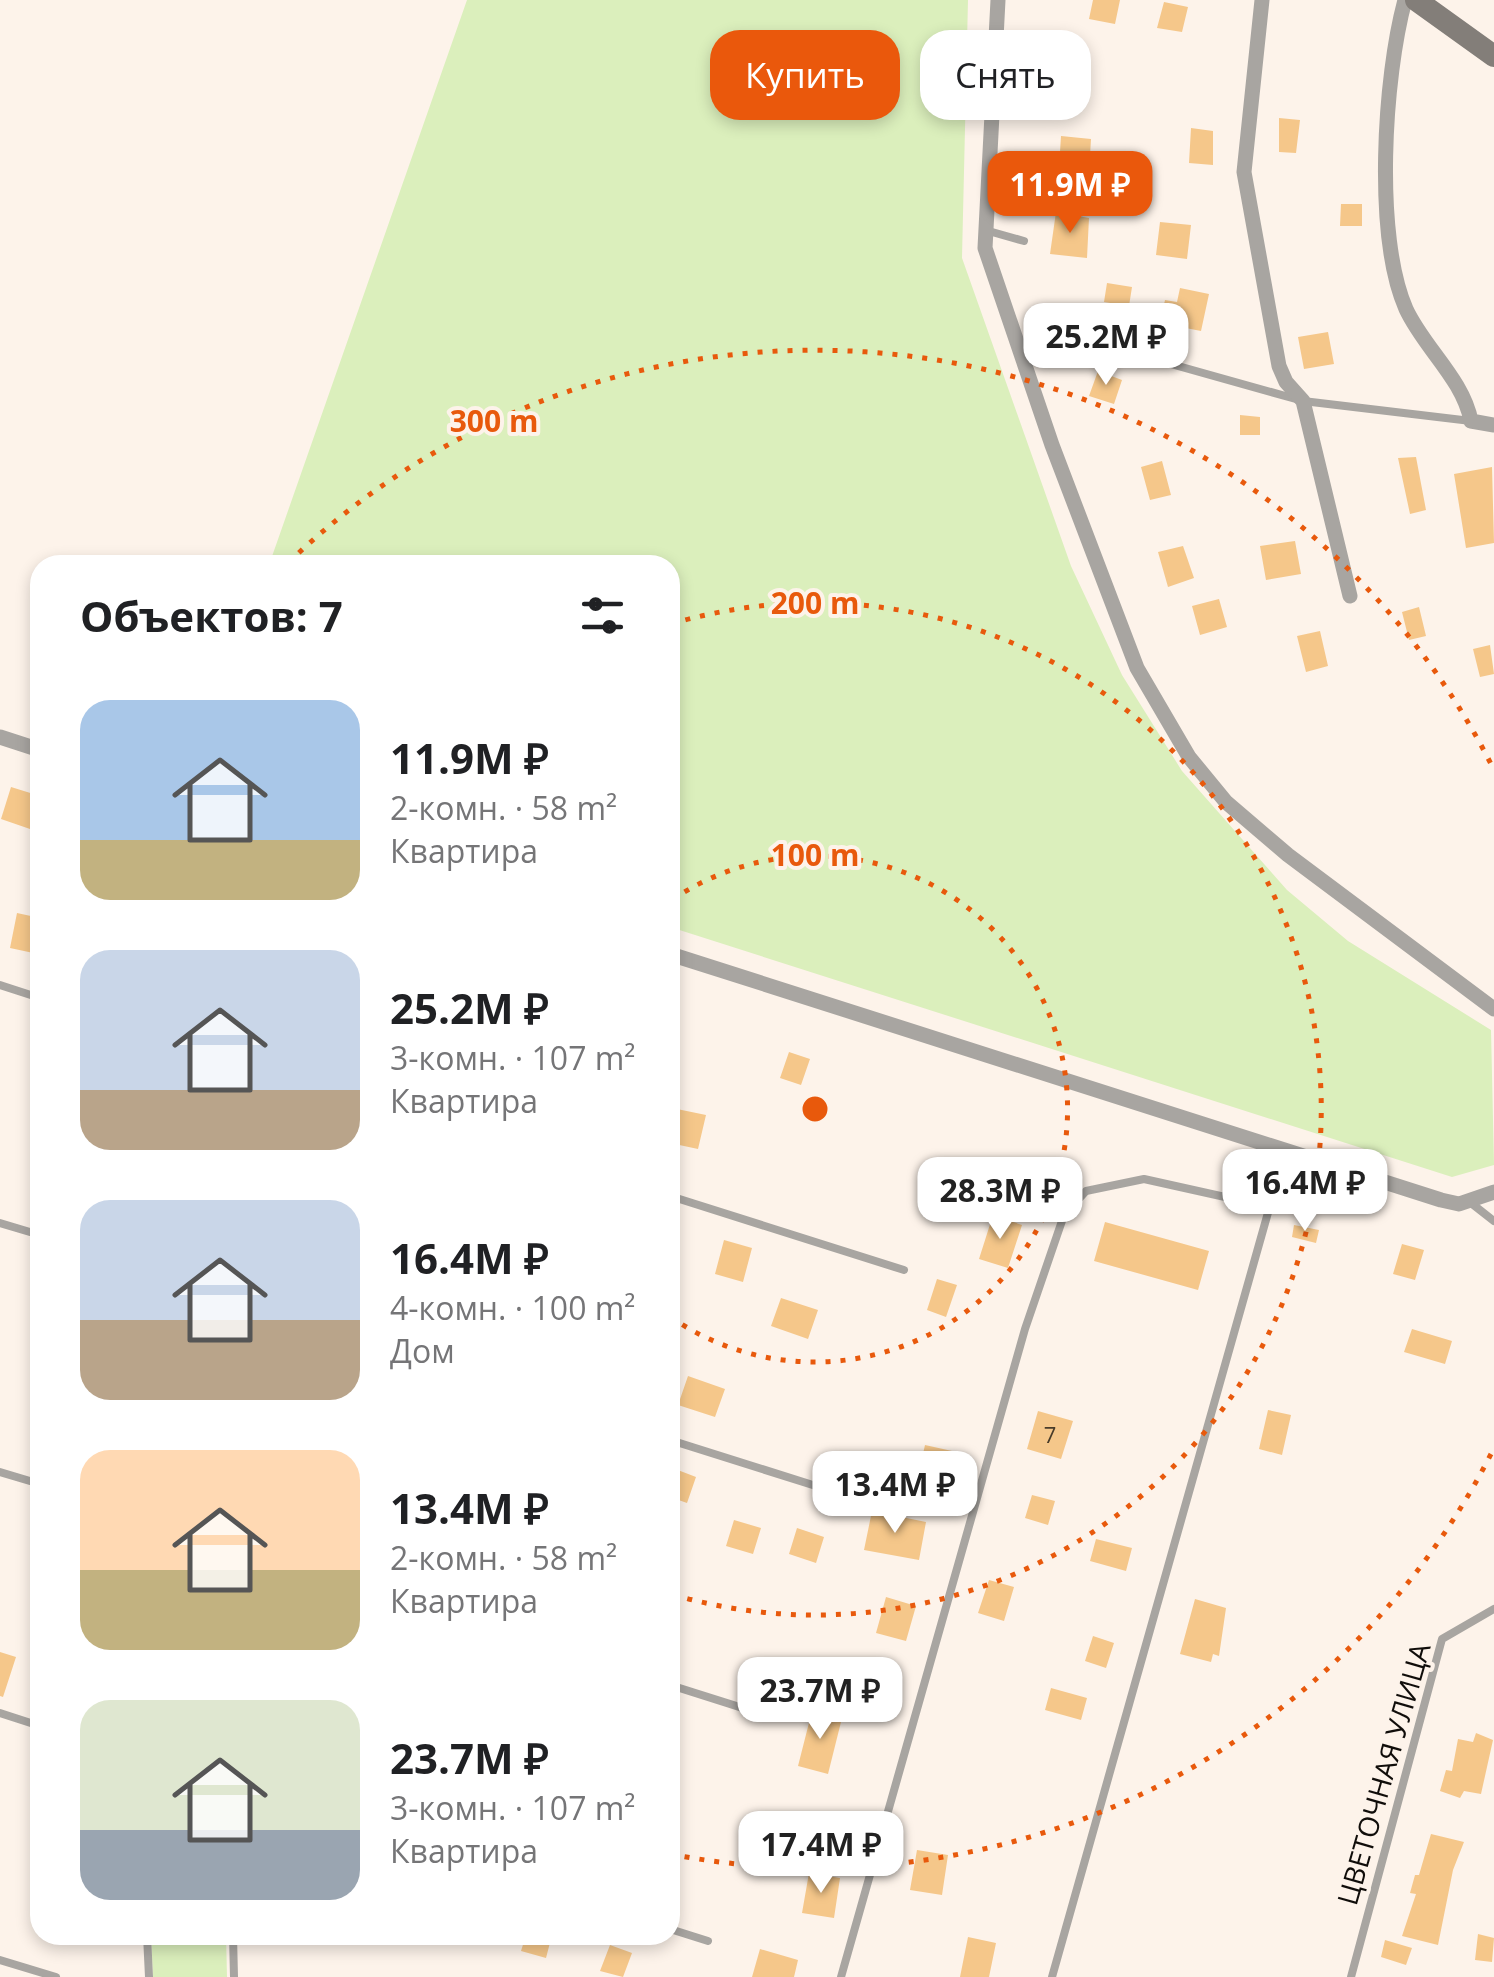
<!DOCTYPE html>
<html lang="ru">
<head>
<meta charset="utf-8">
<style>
	:root { --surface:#fff; --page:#f6f6f6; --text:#202124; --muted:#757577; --accent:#ea580c }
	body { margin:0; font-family:"Open Sans",sans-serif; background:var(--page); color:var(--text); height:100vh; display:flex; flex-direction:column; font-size:38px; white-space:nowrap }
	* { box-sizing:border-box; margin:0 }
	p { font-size:32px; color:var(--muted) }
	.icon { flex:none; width:55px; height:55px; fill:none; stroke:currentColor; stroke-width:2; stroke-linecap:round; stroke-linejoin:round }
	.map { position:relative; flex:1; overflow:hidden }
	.panel { position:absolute; left:30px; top:555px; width:650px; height:1390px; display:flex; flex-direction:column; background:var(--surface); border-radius:30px; box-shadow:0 5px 15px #0003 }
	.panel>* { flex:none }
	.banner { position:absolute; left:710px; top:30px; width:632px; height:90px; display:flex; gap:20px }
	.price { position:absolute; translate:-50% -85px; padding:0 22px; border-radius:20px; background:#fff; color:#222; font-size:32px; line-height:65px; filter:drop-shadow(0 2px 5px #0008) }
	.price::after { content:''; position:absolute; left:50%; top:60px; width:30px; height:22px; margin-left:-15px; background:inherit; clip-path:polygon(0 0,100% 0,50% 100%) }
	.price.active { background:var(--accent); color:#fff }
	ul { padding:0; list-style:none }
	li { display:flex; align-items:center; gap:30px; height:250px; padding:0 50px }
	li span { display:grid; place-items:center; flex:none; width:280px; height:200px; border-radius:30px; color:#555 }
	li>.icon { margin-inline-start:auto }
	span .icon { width:120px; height:120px; fill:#fffc; stroke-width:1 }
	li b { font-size:42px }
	h2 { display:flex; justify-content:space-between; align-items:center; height:120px; padding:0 50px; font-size:42px }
	.tag { padding:0 35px; border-radius:30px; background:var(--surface); box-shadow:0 5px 15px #0003; font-size:35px; line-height:90px }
	.tag.active { background:var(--accent); color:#fff }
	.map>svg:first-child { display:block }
	.green { fill:#dbefbc }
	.building { fill:#f5c78a }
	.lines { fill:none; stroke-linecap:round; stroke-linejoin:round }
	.lane { stroke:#a8a5a1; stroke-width:8 }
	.street { stroke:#a8a5a1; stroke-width:15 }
	.secondary { stroke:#837e79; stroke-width:22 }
	.ring { fill:none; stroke:#e8590c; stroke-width:5; stroke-dasharray:5 10 }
	.labels { text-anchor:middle; stroke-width:8; stroke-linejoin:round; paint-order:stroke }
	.number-label { font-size:22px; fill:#493c2a }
	.street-label { font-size:28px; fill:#100d0a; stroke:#fdf3ea }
	.centre { fill:#e8590c; stroke:#fdf3ea; stroke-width:5 }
	.ring-label { font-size:30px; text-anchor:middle; font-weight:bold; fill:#e8590c; stroke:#fdf3ea; stroke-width:8; stroke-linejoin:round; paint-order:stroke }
</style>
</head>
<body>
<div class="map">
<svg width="1494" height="1977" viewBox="0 0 1494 1977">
	<rect width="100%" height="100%" fill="#fdf3ea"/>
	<!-- green -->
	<path class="green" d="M467,0H968L962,258L1071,566L1122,675L1182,771L1287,890L1348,941L1491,1030L1494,1165L1452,1177L670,927V565H269Z
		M151,1935H226L227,1977H153Z"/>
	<!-- building -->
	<path class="building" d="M1093,0H1120L1115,24L1089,19Z
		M1164,2L1188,7L1182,32L1157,28Z
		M1048,34L1076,39L1070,69L1045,64Z
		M1279,118L1300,120L1296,153L1279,152Z
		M1191,128L1213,131V165L1189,163Z
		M1061,136L1091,139L1089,172L1059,168Z
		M1341,204H1362V226H1340Z
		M1056,212L1089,218L1087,258L1050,254Z
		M1160,222L1191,225L1187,259L1156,255Z
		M1107,283L1132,287L1129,306L1104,302Z
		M1180,288L1209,294L1201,331L1160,323L1165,300L1177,302Z
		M1328,332L1334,364L1304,369L1298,337Z
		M1098,371L1122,380L1114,404L1089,396Z
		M1240,415L1260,417V435H1240Z
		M1416,457L1426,510L1410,514L1398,458Z
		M1162,461L1171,495L1150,500L1141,467Z
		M1492,467L1494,543L1466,548L1454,474Z
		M1295,541L1301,574L1266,580L1260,546Z
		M1183,546L1194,578L1168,587L1158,552Z
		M1219,599L1227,627L1200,635L1192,606Z
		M1419,607L1426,636L1409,640L1402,612Z
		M1320,631L1328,666L1306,672L1297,636Z
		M1490,645L1494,674L1480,677L1473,649Z
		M11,787L40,796L30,829L1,819Z
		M17,913L40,918L38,954L10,948Z
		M789,1052L810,1059L801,1085L780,1078Z
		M677,1109L706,1115L698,1149L670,1143Z
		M993,1215L1022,1225L1008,1268L979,1259Z
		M1105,1222L1209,1251L1198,1290L1094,1261Z
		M1294,1225L1319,1230L1316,1243L1292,1237Z
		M724,1240L752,1248L743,1282L715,1274Z
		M1402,1244L1424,1250L1415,1280L1393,1274Z
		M937,1279L957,1285L946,1317L927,1310Z
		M781,1298L818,1310L808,1339L771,1326Z
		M1412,1329L1452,1341L1445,1364L1404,1352Z
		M688,1376L725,1389L715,1417L678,1405Z
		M1268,1410L1291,1415L1282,1455L1259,1449Z
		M1038,1411L1073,1421L1061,1459L1027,1449Z
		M925,1445L961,1453L952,1493L916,1484Z
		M670,1467L696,1477L687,1503L670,1497Z
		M1032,1495L1055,1501L1048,1525L1025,1518Z
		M872,1511L926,1522L919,1560L864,1550Z
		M734,1520L761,1528L753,1554L726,1546Z
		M797,1528L824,1537L816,1563L789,1554Z
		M1096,1539L1132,1548L1126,1571L1090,1561Z
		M989,1580L1014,1587L1004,1621L978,1613Z
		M886,1597L916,1606L906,1641L876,1633Z
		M1195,1599L1226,1608L1219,1656L1213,1654L1211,1662L1180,1654Z
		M1093,1636L1114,1643L1106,1668L1085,1661Z
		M0,1652L16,1657L3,1697L0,1696Z
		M1051,1688L1087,1698L1081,1720L1045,1710Z
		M812,1711L842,1718L828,1774L798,1766Z
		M1476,1733L1493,1740L1481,1794L1464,1791L1460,1798L1440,1791L1446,1770L1452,1771L1458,1739L1473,1742Z
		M1431,1834L1464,1842L1453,1870L1438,1945L1402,1936L1416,1894L1410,1893L1415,1875H1419Z
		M917,1850L948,1855L942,1895L910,1890Z
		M809,1873L840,1878L834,1918L802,1913Z
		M1478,1934L1494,1938L1492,1962L1475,1960Z
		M526,1935H552L546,1958L521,1951Z
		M968,1937L996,1943L989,1977H960Z
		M1385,1940L1412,1948L1406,1965L1381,1957Z
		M610,1945L632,1953L623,1977L600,1971Z
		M760,1949L798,1960L794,1977H752Z"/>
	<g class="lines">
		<!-- lane -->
		<path class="lane" d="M985,230L1024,241
			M1057,332L1303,401L1471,421
			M0,985L40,998
			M670,1196L904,1270
			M1471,1203L1494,1221
			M0,1223L40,1235
			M670,1440L835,1492
			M0,1472L40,1484
			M670,1685L771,1717
			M0,1713L40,1726
			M670,1929L708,1941
			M147,1935L149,1977
			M233,1935L234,1977
			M0,1960L56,1977
			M841,1977L1025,1329L1064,1215L1086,1191L1144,1179L1270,1207
			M1052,1977L1286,1149
			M1351,1977L1442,1639L1494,1609"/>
		<!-- street -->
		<path class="street" d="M998,0L985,248L1052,445L1137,668L1189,757L1226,802L1288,855L1494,1009
			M1262,0L1244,172L1279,366L1286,382L1303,401L1350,596
			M1405,0C1384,77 1374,236 1406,309C1424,348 1463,379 1471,421L1494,425
			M0,737L40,750
			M670,954L1441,1200L1459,1204L1494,1192"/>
		<!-- secondary -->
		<path class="secondary" d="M1416,0L1494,56"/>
	</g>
	<!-- distance rings -->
	<g class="ring">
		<path d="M672 900A253 253 0 1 1 672 1318"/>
		<path d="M671 624A506 506 0 1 1 671 1594"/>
		<path d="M1491 1454A759 759 0 0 1 670 1854M288 563A759 759 0 0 1 1491 764"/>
	</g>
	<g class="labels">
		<!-- number labels -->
		<g class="number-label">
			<text x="1050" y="1443">7</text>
		</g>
		<!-- street labels -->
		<g class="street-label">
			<text transform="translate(1384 1774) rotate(-74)" y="10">ЦВЕТОЧНАЯ УЛИЦА</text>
		</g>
	</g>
	<circle cx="815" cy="1109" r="15" class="centre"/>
	<g class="ring-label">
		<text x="494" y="432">300 m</text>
		<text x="815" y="614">200 m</text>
		<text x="815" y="866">100 m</text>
	</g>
</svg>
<b class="price active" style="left:1070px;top:236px">11.9M ₽</b>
<b class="price" style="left:1106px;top:388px">25.2M ₽</b>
<b class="price" style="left:1305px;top:1234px">16.4M ₽</b>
<b class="price" style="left:1000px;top:1242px">28.3M ₽</b>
<b class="price" style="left:895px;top:1536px">13.4M ₽</b>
<b class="price" style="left:820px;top:1742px">23.7M ₽</b>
<b class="price" style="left:821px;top:1896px">17.4M ₽</b>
<div class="banner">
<a class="tag active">Купить</a>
<a class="tag">Снять</a>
</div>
<section class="panel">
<h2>Объектов: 7<svg class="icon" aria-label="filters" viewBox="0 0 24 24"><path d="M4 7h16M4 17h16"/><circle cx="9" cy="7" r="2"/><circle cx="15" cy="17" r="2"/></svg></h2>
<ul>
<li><span style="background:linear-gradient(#a9c7e8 70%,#c2b280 0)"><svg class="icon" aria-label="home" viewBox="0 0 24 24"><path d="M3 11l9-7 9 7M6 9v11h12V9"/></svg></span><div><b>11.9M ₽</b><p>2-комн. · 58 m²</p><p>Квартира</p></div></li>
<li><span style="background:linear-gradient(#c9d6e8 70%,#b9a48a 0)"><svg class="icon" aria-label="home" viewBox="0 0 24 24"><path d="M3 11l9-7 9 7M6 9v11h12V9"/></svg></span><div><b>25.2M ₽</b><p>3-комн. · 107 m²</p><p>Квартира</p></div></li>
<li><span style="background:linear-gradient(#c9d6e8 60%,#b9a48a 0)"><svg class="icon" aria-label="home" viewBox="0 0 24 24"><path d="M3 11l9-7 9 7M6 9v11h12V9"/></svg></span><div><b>16.4M ₽</b><p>4-комн. · 100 m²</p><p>Дом</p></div></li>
<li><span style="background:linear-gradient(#ffd9b3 60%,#c2b280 0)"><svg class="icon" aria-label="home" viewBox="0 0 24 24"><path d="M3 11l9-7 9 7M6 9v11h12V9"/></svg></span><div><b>13.4M ₽</b><p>2-комн. · 58 m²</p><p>Квартира</p></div></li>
<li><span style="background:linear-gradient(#dfe7d0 65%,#9aa5b1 0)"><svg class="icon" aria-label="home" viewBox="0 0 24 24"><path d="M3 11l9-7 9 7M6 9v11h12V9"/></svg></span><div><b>23.7M ₽</b><p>3-комн. · 107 m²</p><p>Квартира</p></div></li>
</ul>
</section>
</div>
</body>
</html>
